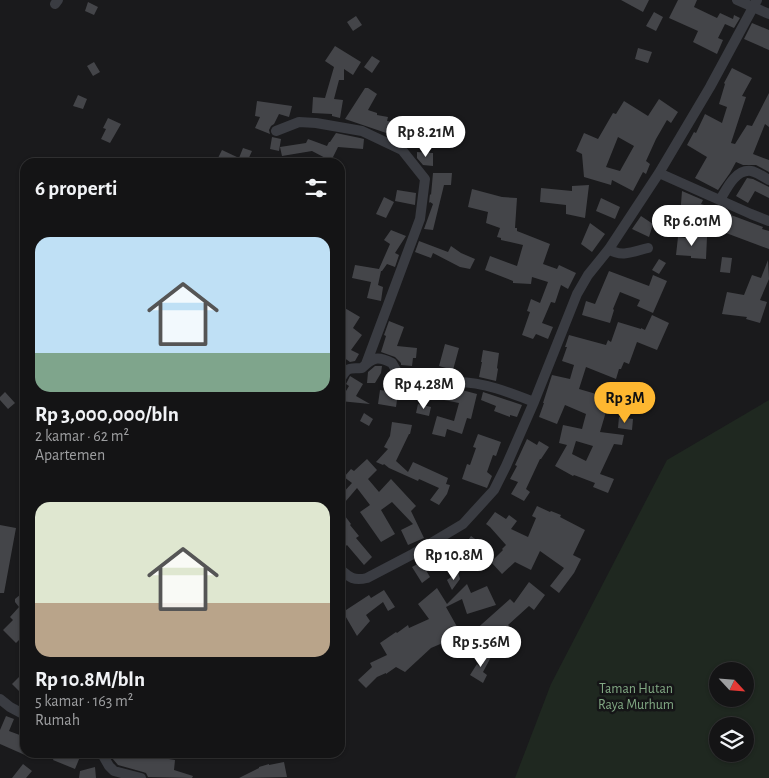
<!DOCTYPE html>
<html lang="id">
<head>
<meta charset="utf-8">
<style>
	:root { --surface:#141415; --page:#212122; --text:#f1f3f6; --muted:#9d9ea0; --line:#333334; --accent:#feb730 }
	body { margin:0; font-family:"Alegreya Sans",sans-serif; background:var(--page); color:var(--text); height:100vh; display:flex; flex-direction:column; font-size:19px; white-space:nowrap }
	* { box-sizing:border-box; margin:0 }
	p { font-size:16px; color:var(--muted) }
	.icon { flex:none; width:28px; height:28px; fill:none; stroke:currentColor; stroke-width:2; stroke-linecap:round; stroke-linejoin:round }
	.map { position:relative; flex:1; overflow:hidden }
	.details { position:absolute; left:20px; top:158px; width:325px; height:600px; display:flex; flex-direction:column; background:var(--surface); border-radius:15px; box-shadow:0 1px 4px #0004,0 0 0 1px var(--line) }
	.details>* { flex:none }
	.needle { width:32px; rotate:116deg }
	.controls { position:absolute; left:709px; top:662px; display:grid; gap:10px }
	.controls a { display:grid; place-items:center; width:45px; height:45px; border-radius:50%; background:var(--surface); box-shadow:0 1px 4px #0004,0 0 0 1px var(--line); font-size:25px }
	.price { position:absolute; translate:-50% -42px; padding:0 11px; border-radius:18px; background:#fff; color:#222; font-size:16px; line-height:32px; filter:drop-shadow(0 1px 2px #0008) }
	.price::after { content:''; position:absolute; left:50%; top:30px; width:15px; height:11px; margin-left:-8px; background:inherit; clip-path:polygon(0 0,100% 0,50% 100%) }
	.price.active { background:var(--accent); color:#111 }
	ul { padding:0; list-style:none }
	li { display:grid; align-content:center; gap:10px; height:265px; padding:0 15px }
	li span { display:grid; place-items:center; height:155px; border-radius:15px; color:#555 }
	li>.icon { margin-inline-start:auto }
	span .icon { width:90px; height:90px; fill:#fffc; stroke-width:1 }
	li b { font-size:21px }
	h2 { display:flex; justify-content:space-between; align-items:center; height:60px; padding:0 15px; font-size:21px }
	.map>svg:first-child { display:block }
	.green { fill:#1f2820; fill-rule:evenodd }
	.building { fill:#444549; fill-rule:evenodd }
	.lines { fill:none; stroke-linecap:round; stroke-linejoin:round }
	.minor { stroke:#3a3c42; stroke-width:10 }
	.labels { text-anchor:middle; stroke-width:5; stroke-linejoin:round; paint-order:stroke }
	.park-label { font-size:14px; fill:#81a883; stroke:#151517 }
</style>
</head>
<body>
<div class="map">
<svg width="769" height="778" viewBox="0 0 769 778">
	<rect width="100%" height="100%" fill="#1a1a1c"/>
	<!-- green -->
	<path class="green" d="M769,400V778H515L551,684L667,460ZM718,671H745V699H718ZM718,726H745V754H718Z"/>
	<!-- building -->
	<path class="building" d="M621,0H649L643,12Z
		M678,0H697L694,7L717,18L720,13L733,19L734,15L740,18L734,28L725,24L718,38L723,40L717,54L693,42L698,31L669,18Z
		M88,2L98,7L94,15L85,11Z
		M654,12L663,17L656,31L646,26Z
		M356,16L362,25L353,31L347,22Z
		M752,23L769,30V50L744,39Z
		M335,46L361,62L353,75L344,69V80H339L334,99L343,100L340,118L332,116V114L312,113L313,97L325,98L334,67L325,61Z
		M638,48L652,52L648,63L635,59Z
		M372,56L380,61L372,73L364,67Z
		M94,62L100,72L93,76L87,66Z
		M732,68L752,78L742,96L746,97L731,143L735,144L747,125L752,126L769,93V127L765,124L753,154L769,160V172L756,165H743L736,162L730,173L718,190L695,178L707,157L687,145L694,132L696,133L705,114L722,123L727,107L719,104L725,84L724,83Z
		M365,88H368L377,94L368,110L377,113V115L388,117L387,121L411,123L409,143L401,142V138L345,119Z
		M78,95L87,99L83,109L73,106Z
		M659,99L678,112L671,123L667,120L656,139L646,161L650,164L646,174L643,172L633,191L612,180L611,185L584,177L582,154L576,151L584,133L598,139L613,113L616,114L624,101L648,116ZM618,137L634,146L620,171L606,167Z
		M257,101L292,106L289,117L279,114L274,124L271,126L269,130L270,134L255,128L260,117L255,116Z
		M108,118L121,124L110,143L101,139L106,129L103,128Z
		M336,133L360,138L364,139L363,149L338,147L331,161L312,151L282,156L280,147L306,143L308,139L327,146L329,142H330Z
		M272,137L281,139L279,151L270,149Z
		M243,148L252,151L247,162H226L218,158L222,150L239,158Z
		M417,152L433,153V166L423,165L417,158Z
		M433,173H452L451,185H444L433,230L424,229L433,204L430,202L429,203L430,194L431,195Z
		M747,178L753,179L769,187V198L755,191L748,203L736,196Z
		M589,185L585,218L566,214V205L540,202L541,188L572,191V186Z
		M472,189L502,197L517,198L515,228H517V231L550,244L543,264L557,269L559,265L576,273L568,289L561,285L555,303L551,302L542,323L553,327L548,339L536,334L533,339L522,335L530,312L527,311L531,299L540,303L548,282L532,277L531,284L513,283V281L485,270L490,256L517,266L523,245L501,240V238L497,237L500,228L486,223L488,212L468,207Z
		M397,190L416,193L415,205L395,201Z
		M682,191L703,200L701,204L732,214L731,215L763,227L762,229L769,231V249L726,233L725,234L680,217Z
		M384,197L394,202L386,218L376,214Z
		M601,198L620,207L615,219L596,211Z
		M641,216L653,224L649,237L632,229Z
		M590,223L605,234L592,252L581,244Z
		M391,230L406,236L395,253L399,255L395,267L387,264L382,271H381L378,285L383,287L381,301L367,298L371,282L352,278L355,265L379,269L390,244L384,240Z
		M678,237L692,239V237H707L706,259L691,258V256L676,255Z
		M419,241L448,252L451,246L461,253L475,259L470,269L460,267L433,253L431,258L415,252Z
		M722,257L732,258L730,273L720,272Z
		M659,259L666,263L659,274L652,270Z
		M768,260L769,279L760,300L767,302L760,323L746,319L747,317L722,314L727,292L744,295L752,275L761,278Z
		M609,271L649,286L653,275L667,281L653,313L637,306L640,300L620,292L613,309L614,310L610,323L582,315L586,301L595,304Z
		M343,307L360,317L353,328L362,335L351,350L359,354L355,361L350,362L340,355V312Z
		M652,315L669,323L657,350L637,342L629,364L624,362L621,369H619L616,379L586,367L579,389L610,398L600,432L624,435L622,445L614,444L600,474L614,479L608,493L593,487L595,483L574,475L573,476L555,466L567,445L559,443L563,425L582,429L586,414L565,405L557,424L539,417L544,403H543L552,375L570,379L574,365L562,361L567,347H565L569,335L606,345L608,340L611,342L618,322L641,329V328L645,330ZM576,441L593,446L586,461L572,454Z
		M389,321L404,327L397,346L417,348L416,358H413L412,366L401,365V363L395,357L381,352L386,336L384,335Z
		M445,344L459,348L453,370L439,366Z
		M483,350L499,353L497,368L498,369L496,381L479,377L482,362H481Z
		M375,366H382L381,373L375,383H367L368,372Z
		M350,376L363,384L356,396L370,404L340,401L349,386L346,384Z
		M446,389H458L477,394L471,419L467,418L462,434L447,429L445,437L432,434L437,416L454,421L459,403L444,400Z
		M380,390L398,393L396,407L378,404Z
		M5,392L15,403L8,409L0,400V397Z
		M483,392L522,405L517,417L510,415V417L494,411L496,406L481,400Z
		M418,404L431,407L429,416L416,413Z
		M364,413L373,419L369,426L360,421Z
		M619,417L633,419L632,430L618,428Z
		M392,422L412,425L410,434H409L396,461L408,472L413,462L448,478L446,484L450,485L447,494L439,505L430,500L439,488L419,479L418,481L389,468L384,464L383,465L376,462L388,449L384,447L390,436Z
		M478,434L501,442L496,456L493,455L487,472L492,476L487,488L462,479L467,464L470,465L476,448L473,447Z
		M527,439L537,445L539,441L549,447L541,459H540L526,489L530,492L524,501L511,494L518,482L510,479L517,466L515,465Z
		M367,459L377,470L368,479L379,492L391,479L416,506L411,511L424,538L408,545L401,530L413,524L392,502L381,510L395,534L381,542L360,512L370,505L357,488L340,508V496L352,483L344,477L351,469L354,471Z
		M537,506L550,512L551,511L561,515L560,517L585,530L573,555L581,559L574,573L559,593L550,586L564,568L540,551L531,570L515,562L502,574L491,562L503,550L502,549L506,545L490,527L486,524L495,512L506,519L509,515L517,521L511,529L528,537L536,518L532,516Z
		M345,516L351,524L350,525L359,536L356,538L372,557L364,565L347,545L340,551V520Z
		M0,525L16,528L4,593H0Z
		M471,536L485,546L474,560L461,550Z
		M445,546L453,563L442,570L433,552Z
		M421,562L430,577L422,583L412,567Z
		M458,572L460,579L452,590L447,580Z
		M529,582L545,595L534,610L529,606L508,625H509L502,632L498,628L478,647L473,632L510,599L514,603Z
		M467,584L471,593L487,586L496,605L467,614L462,599L446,607L460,632L444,641L445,642L431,648L405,672L396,667L386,674V673L377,677L366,688L358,680L372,667L370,663L387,655L380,643L396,632L397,633L408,625L409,628L429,619L418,604L437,588L447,604Z
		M384,590L395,607L388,611L383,602L366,615L370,621L357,636L343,612L369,595L371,598Z
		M21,594L25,599V629L21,633L24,635L16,643L3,630L13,620L10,617L19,607L15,602V599Z
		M479,651L491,657L483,672L487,675L483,683L470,675L477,664L479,666L483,665Z
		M20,676L25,682V697L12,684Z
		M6,716L14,719L9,731L25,737V755L0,744V730Z
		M56,752H82L75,769L53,760Z
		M114,752H151L150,756L175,760L174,770L193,776L192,778L148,777L146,773L143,772L118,765L112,758Z
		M284,762L287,777L239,778L259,768V767L269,764V765Z
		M23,764L32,771L26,778H12Z
		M95,767L96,778H79L80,771Z"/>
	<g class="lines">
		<!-- minor -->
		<path class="minor" d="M737,0L769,14
			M55,4L58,0
			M276,131L299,122L316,123L362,131L402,150L425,179L420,219L366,364
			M659,173L751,214L769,221
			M720,200C726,190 735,169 751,171C757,172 764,177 769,180
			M609,249C621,258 635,251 648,248
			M340,380C348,366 348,369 362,368C373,357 378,356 392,363L400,377L403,389L406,391L412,394L419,393L428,386C438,389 438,384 446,382C450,382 454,382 458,382C483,382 511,393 534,402
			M340,569C350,578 354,581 367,578L411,555L463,524L494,490L506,466L534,402L577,294L588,275L609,249L659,173L710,87L757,0
			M0,699L10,707L25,715
			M101,752L109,766L114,771L141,778"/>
	</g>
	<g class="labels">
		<!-- park labels -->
		<g class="park-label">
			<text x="636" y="693">Taman Hutan<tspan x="636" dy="16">Raya Murhum</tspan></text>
		</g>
	</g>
</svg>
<div class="controls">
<a><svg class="needle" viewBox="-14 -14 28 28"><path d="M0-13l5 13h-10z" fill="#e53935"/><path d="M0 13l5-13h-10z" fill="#9d9ea0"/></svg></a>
<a><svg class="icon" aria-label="layers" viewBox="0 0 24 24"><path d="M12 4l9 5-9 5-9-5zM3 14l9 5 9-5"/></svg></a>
</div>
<b class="price" style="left:426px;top:158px">Rp 8.21M</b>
<b class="price" style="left:692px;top:247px">Rp 6.01M</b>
<b class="price" style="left:424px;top:410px">Rp 4.28M</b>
<b class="price active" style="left:625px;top:424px">Rp 3M</b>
<b class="price" style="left:454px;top:581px">Rp 10.8M</b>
<b class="price" style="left:481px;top:668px">Rp 5.56M</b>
<section class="details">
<h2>6 properti<svg class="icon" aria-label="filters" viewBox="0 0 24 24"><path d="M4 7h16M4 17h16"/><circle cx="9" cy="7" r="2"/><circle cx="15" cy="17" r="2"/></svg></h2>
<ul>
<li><span style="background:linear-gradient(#bfe0f5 75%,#7fa58c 0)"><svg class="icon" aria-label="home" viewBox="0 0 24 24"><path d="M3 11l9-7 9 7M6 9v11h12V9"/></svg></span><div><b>Rp 3,000,000/bln</b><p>2 kamar · 62 m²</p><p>Apartemen</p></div></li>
<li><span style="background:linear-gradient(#dfe7d0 65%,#b9a48a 0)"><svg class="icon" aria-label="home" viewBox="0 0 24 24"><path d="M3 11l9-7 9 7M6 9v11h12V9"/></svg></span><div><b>Rp 10.8M/bln</b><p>5 kamar · 163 m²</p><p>Rumah</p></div></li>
</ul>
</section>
</div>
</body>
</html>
